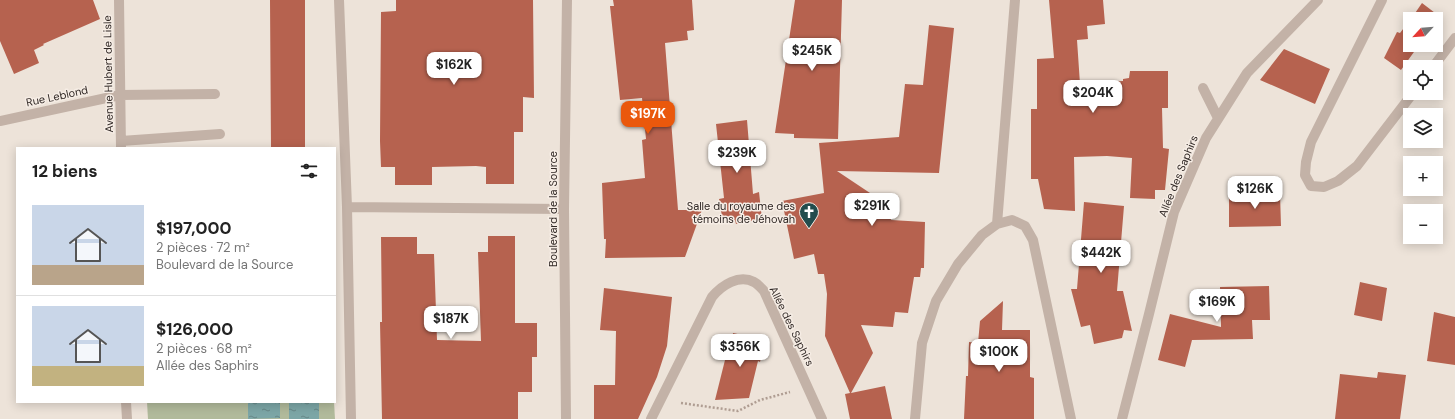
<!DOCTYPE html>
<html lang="fr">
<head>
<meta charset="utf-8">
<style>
	:root { --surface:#fff; --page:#f6f6f6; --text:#222; --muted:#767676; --line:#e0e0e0; --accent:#ea580c }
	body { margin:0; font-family:"DM Sans",sans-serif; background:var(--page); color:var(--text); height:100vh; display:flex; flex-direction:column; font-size:15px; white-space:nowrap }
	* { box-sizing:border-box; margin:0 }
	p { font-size:13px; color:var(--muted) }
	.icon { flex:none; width:22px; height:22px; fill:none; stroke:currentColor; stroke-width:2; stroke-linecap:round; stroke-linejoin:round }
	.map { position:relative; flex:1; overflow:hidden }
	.panel { position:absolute; left:16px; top:147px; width:320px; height:256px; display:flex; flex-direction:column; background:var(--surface); border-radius:0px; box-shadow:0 2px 10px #0003 }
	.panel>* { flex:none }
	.needle { width:26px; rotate:244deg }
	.controls { position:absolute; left:1403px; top:12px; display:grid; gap:8px }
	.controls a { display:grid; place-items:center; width:40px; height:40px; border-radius:0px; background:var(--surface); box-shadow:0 2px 10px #0003; font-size:20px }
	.price { position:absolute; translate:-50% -34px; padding:0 9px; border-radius:8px; background:#fff; color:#222; font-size:13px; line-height:26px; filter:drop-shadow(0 1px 2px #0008) }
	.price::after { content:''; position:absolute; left:50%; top:24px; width:12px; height:9px; margin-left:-6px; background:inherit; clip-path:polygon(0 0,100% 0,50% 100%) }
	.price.current { background:var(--accent); color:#fff }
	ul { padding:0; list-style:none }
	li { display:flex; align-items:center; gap:12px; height:100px; padding:0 16px }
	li+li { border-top:1px solid var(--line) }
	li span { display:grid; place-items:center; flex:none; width:112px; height:80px; border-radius:0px; color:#555 }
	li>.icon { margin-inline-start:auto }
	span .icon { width:48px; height:48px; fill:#fffc; stroke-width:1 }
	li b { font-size:17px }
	h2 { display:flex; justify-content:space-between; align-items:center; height:48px; padding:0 16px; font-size:17px }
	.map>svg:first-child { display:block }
	.park { fill:#b1ba9b }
	.water { fill:url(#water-ripples) }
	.building { fill:#b6624f }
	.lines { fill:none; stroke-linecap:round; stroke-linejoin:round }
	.path { stroke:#af9d92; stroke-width:2.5; stroke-dasharray:2 2; stroke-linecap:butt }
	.minor { stroke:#c3b2a7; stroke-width:10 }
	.labels { text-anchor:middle; stroke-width:3; stroke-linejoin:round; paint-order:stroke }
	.street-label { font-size:11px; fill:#312926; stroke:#f6ede5 }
	.poi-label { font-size:11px; fill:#312926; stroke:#f6ede5; text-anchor:end }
</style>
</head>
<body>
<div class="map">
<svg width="1455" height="419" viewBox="0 0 1455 419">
	<defs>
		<pattern id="water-ripples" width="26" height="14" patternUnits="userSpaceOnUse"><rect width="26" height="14" fill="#7ca6a6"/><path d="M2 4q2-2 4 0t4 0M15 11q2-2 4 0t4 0" fill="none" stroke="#668787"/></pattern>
	</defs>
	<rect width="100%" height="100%" fill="#ede3d9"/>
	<!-- park -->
	<path class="park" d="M147,402H334L335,419H148Z"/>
	<!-- water -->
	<path class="water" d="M248,402H280V418L248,419Z
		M289,402H319V419H289Z"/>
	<!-- building -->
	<path class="building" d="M0,0H93L100,19L43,44L44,45L34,50L39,63L14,74L0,41Z
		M270,0H305V148H271Z
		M396,0H533L534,98L523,97V132H514V184H486V167L476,166L432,167V185H395V167H381L380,141L381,12L396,11Z
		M613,0H692L694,30L687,31L688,40L665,43L678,210H702L685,257L605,258L606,239H604L602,183L645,178L642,140L646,139L642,98L620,100L610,6H614Z
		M795,0H842L838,139L794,138V134L775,133Z
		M1049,0H1103L1105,24L1087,26L1088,39L1077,40L1080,84L1123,81V79L1129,78L1130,71H1168V108H1162L1163,148L1169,149L1165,190H1155V199L1130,198L1132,158L1107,156L1074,157L1075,211L1044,209L1038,179H1031V109H1037V59L1054,58Z
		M1422,3L1439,16L1436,20V19H1411Z
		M1410,20V45H1419L1401,70L1384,58L1397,32L1400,33Z
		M929,25L954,28L939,173L837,171L888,205L891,220L925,222L924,268H921L920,277H914L908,313L895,312L893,327L861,325L873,353L851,393L885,386L892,419H850L845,394L850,393L825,336L827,294L824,274H818L814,254L794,259L782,201L824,193L819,143L899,137L905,84L923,85Z
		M1284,49L1330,69L1315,104L1260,80Z
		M747,120L753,194L759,192L762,219L736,224L735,220L723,222L719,199L724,198L716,124Z
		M1280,193L1281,226L1229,227V194Z
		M1084,202L1124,206L1117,291H1123L1132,331L1124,330L1122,338L1094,344L1090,325L1081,327L1071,289H1077Z
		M488,236H515V323H537V357H532V392H518V419H382L380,322H382L381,237H417V254H434L437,340L481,341L478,252H488Z
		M1360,282L1387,288L1382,321L1354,315Z
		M1269,286L1270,320H1252L1253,339L1192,340L1185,367L1158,360L1170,314L1221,327L1220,287Z
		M604,288L672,297L667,346L657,377L638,419H594V385H615L616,331L600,330Z
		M1003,301L1002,330H1030V377L1034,378V419H964L966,376H968L969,342L978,343L980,321Z
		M1434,312L1455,317V365L1427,361Z
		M733,333L765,340L760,362L758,361L749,398L715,400L727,352L731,354Z
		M1378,372L1406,375L1400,419H1335L1340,374L1377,378Z"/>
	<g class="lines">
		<!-- path -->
		<path class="path" d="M681,403L738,411L760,400L790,392"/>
		<!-- minor -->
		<path class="minor" d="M119,0L121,148
			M339,0L347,207L351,419
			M1382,0L1311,142L1306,162L1305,175L1311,186L1324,187L1338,181L1357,166L1413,93
			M1433,67L1455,38
			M1203,88L1218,118
			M0,121L120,95L215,94
			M121,141L220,134
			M347,207L564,209
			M997,224L1015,0
			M126,402L127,419
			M566,419L564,209L567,0
			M651,419L712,297C722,285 739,274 754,282C758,284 761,288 764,291L822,419
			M915,419L922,343L936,301L958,264L982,235L997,224L1012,220L1025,226L1033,240L1071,419
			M1122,419L1149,314L1174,212L1206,138L1247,73L1318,0"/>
	</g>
	<!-- icons -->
	<defs>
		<g id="church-pin" transform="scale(1)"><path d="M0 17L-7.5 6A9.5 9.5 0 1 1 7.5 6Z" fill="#224c4d" stroke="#f6ede5"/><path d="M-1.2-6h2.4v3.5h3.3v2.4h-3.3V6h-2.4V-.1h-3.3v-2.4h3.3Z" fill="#fff"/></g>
	</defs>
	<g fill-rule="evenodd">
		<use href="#church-pin" x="809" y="212"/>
	</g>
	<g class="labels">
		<!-- street labels -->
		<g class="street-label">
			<text transform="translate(108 74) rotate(-91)" y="4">Avenue Hubert de Lisle</text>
			<text transform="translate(57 96) rotate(-12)" y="4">Rue Leblond</text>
			<text transform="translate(1178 176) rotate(-68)" y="4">Allée des Saphirs</text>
			<text transform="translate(553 209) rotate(-90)" y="4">Boulevard de la Source</text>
			<text transform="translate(792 326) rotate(64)" y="4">Allée des Saphirs</text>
		</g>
		<!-- poi labels -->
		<g class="poi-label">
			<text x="795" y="210">Salle du royaume des<tspan x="795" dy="13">témoins de Jéhovah</tspan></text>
		</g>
	</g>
</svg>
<div class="controls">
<a><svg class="needle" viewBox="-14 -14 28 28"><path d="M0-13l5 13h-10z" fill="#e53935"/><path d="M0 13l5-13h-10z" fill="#767676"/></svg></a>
<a><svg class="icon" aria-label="locate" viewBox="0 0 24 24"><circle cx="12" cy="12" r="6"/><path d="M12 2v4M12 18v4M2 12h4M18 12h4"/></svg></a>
<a><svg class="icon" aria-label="layers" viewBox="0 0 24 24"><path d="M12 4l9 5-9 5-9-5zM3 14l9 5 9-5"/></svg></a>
<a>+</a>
<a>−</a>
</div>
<b class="price" style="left:812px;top:72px">$245K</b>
<b class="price" style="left:454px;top:86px">$162K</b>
<b class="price" style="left:1093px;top:114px">$204K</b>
<b class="price current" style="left:648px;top:135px">$197K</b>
<b class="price" style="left:737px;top:174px">$239K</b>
<b class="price" style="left:1255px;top:210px">$126K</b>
<b class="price" style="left:872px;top:227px">$291K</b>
<b class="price" style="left:1101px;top:274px">$442K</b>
<b class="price" style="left:1217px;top:323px">$169K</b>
<b class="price" style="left:451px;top:340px">$187K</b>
<b class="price" style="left:740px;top:368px">$356K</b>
<b class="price" style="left:999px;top:373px">$100K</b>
<section class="panel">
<h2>12 biens<svg class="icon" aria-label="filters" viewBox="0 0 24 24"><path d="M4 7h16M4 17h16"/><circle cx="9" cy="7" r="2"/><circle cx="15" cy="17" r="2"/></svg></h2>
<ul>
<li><span style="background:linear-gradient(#c9d6e8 75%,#b9a48a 0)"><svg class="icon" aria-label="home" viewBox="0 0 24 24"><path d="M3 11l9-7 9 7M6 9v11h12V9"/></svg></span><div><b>$197,000</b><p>2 pièces · 72 m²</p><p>Boulevard de la Source</p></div></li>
<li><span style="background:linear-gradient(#c9d6e8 75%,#c2b280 0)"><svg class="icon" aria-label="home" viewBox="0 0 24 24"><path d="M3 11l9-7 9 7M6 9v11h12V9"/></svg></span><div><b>$126,000</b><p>2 pièces · 68 m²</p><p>Allée des Saphirs</p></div></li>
</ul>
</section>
</div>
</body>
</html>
